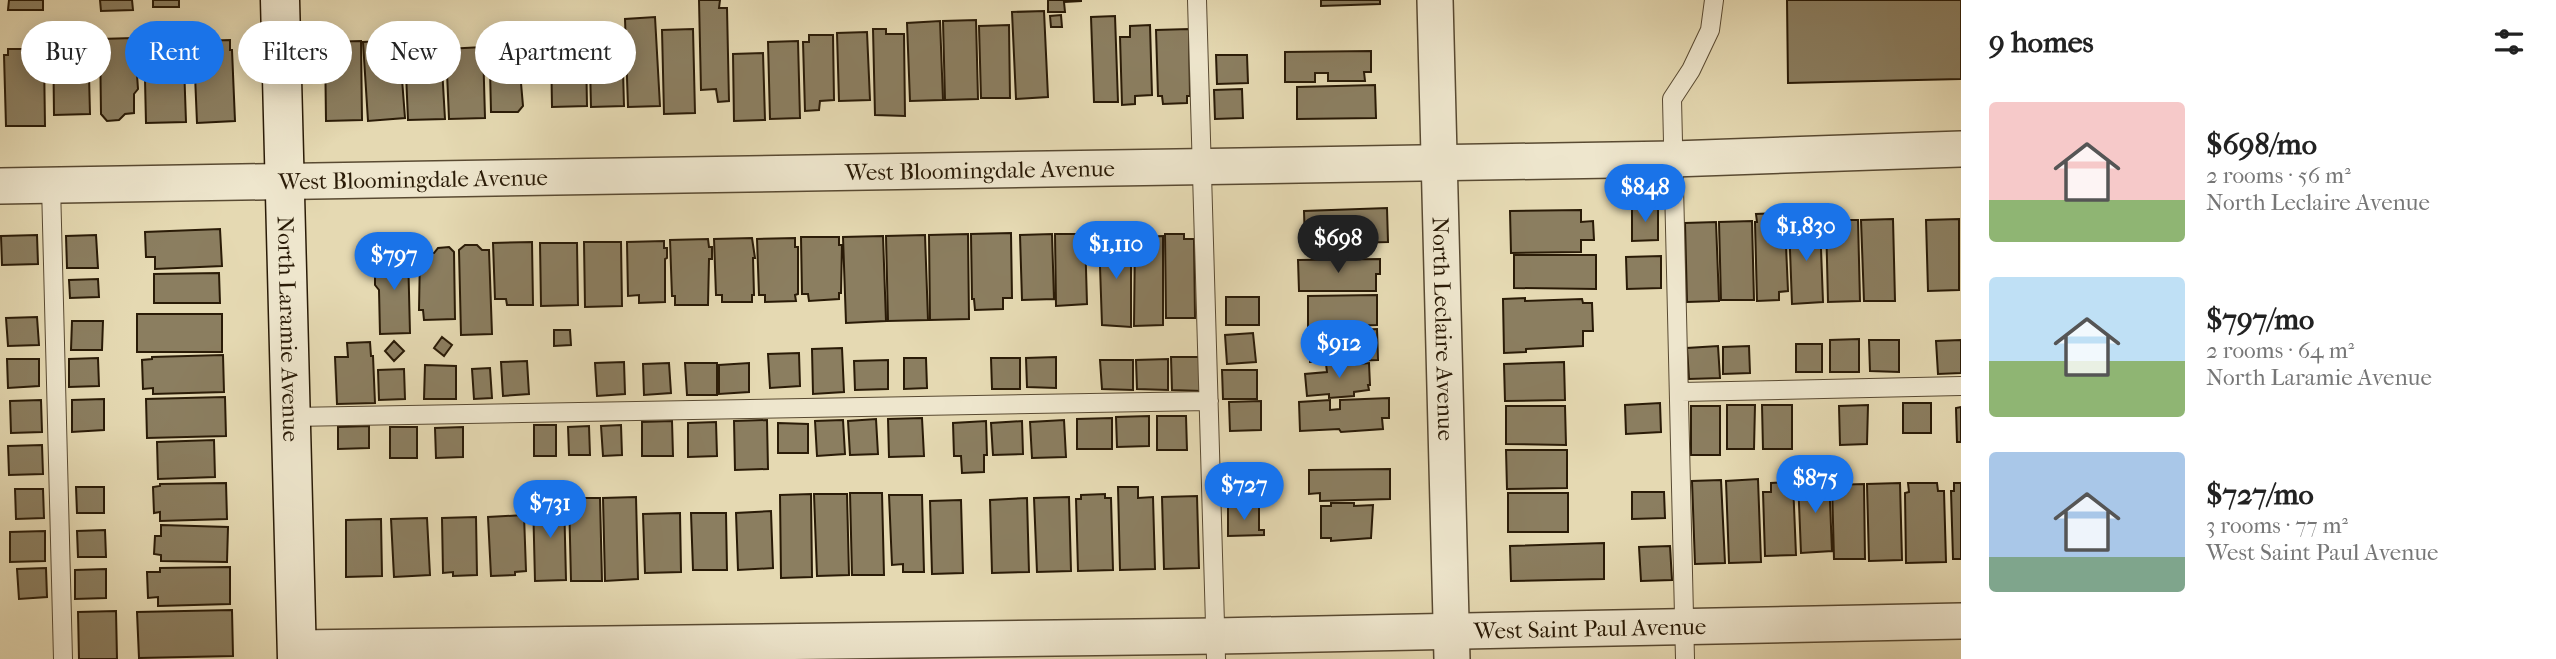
<!DOCTYPE html>
<html lang="en">
<head>
<meta charset="utf-8">
<style>
	:root { --surface:#fff; --page:#f6f6f6; --text:#222; --muted:#767676; --accent:#1a73e8 }
	body { margin:0; font-family:"IM FELL French Canon",serif; background:var(--page); color:var(--text); height:100vh; display:flex; flex-direction:column; font-size:26px; white-space:nowrap }
	* { box-sizing:border-box; margin:0 }
	p { font-size:23px; color:var(--muted) }
	.icon { flex:none; width:38px; height:38px; fill:none; stroke:currentColor; stroke-width:2; stroke-linecap:round; stroke-linejoin:round }
	.map { position:relative; flex:1; overflow:hidden }
	.details { display:flex; flex-direction:column; background:var(--surface); width:595px }
	.details>* { flex:none }
	.banner { position:absolute; left:21px; top:21px; width:665px; height:63px; display:flex; gap:14px }
	.price { position:absolute; translate:-50% -60px; padding:0 16px; border-radius:24px; background:var(--accent); color:#fff; font-size:23px; line-height:46px; filter:drop-shadow(0 2px 4px #0008) }
	.price::after { content:''; position:absolute; left:50%; top:42px; width:21px; height:16px; margin-left:-10px; background:inherit; clip-path:polygon(0 0,100% 0,50% 100%) }
	.price.current { background:#222; color:#fff }
	ul { padding:0; list-style:none }
	li { display:flex; align-items:center; gap:21px; height:175px; padding:0 28px }
	li span { display:grid; place-items:center; flex:none; width:196px; height:140px; border-radius:7px; color:#555 }
	li>.icon { margin-inline-start:auto }
	span .icon { width:84px; height:84px; fill:#fffc; stroke-width:1 }
	li b { font-size:30px }
	h2 { display:flex; justify-content:space-between; align-items:center; height:84px; padding:0 28px; font-size:30px }
	.chip { padding:0 24px; border-radius:32px; background:var(--surface); box-shadow:0 4px 18px #0003; font-size:24px; line-height:63px }
	.chip.current { background:var(--accent); color:#fff }
	main { display:flex; flex:1; min-height:0 }
	.map>svg:first-child { display:block }
	.building { fill:#8b7e60; stroke:#2a1b07; stroke-width:2 }
	.lines { fill:none; stroke-linecap:round; stroke-linejoin:round }
	.lane-casing { stroke:#594a32; stroke-width:20 }
	.street-casing { stroke:#594a32; stroke-width:38 }
	.secondary-casing { stroke:#2a1b07; stroke-width:41 }
	.lane { stroke:#eee6cd; stroke-width:18 }
	.street { stroke:#eee6cd; stroke-width:35 }
	.secondary { stroke:#eee6cd; stroke-width:38 }
	.labels { text-anchor:middle; stroke-width:6; stroke-linejoin:round; paint-order:stroke }
	.street-label { font-size:23px; fill:#2a1b07; stroke:#eee6cd }
</style>
</head>
<body>
<main>
<div class="map">
<svg width="1961" height="659" viewBox="0 0 1961 659">
	<rect width="100%" height="100%" fill="#e5d9b2"/>
	<filter id="stains"><feTurbulence type="fractalNoise" baseFrequency=".00286" numOctaves="4"/><feColorMatrix values="0 0 0 0 .2 0 0 0 0 .09 0 0 0 0 .02 0 0 0 .5 -.17"/></filter>
	<radialGradient id="worn" r=".72"><stop offset=".6" stop-color="#630" stop-opacity="0"/><stop offset="1" stop-color="#630" stop-opacity=".3"/></radialGradient>
	<!-- building -->
	<path class="building" d="M9,0H43V10H8Z
		M100,0H132L133,10L101,11Z
		M153,0H179V7H153Z
		M699,0H720L719,8H727L729,101L718,102L716,89L701,90Z
		M1048,0H1081V1L1064,2L1065,12H1048Z
		M1321,0H1380V4L1321,6Z
		M1787,0H1961V79L1788,83Z
		M1044,11L1048,97L1016,99L1012,12Z
		M1061,15L1062,27H1051L1050,16Z
		M1115,16L1118,102H1094L1091,17Z
		M655,17L660,106L628,107L625,19Z
		M976,20L978,99L945,100L943,21Z
		M940,21L943,100L910,101L907,23Z
		M83,24V37H88L90,114L54,115L53,26Z
		M614,24L615,34H622L624,106L591,107L589,25Z
		M1009,25L1010,98H981L979,26Z
		M1150,25L1152,95L1135,96V104L1122,105L1120,37H1130V26Z
		M520,27V69L523,71L524,82L521,83L523,106L518,112H491L489,28Z
		M693,29L695,113L664,114L662,30Z
		M873,29H886V34H904L905,116L875,115Z
		M1189,29L1190,96H1187V103L1163,104L1162,96H1158L1156,30Z
		M867,32L870,100L839,101L837,33Z
		M415,33H440L445,119L408,120L405,50H415Z
		M809,35H833L834,100L820,101L819,110L805,111L803,42H809Z
		M144,36H183L186,122L146,123Z
		M133,38L134,72L137,75L138,89L134,94V113L125,114L119,120L107,121L101,114L100,39Z
		M230,40V50H232L235,121L197,123L194,51H198V41Z
		M399,40L405,118L368,121L363,42Z
		M361,41L362,120L326,121L325,42Z
		M798,41L800,118L770,119L768,42Z
		M569,45V52H586L587,106L552,107L551,46Z
		M483,47L485,118L449,119L446,49Z
		M8,49H39L40,57H44L45,126H6L4,55H8Z
		M1371,51V72H1364L1365,81H1328V73H1315V82H1285V52Z
		M763,53L765,120L734,121L733,54Z
		M1216,55H1247L1248,83L1217,84Z
		M1375,85L1376,118L1297,119V87Z
		M1242,89L1243,118L1215,119L1214,90Z
		M1658,207V240L1632,241V208Z
		M1387,208L1388,242L1305,244L1304,211Z
		M1581,210V222L1593,221L1594,240H1581V252L1511,253L1510,211Z
		M1782,213L1783,223H1785L1788,291L1779,292V300L1757,301L1755,222H1757L1756,214Z
		M1893,219L1895,301H1864L1861,220Z
		M1959,219V290L1928,291L1926,220Z
		M1826,220H1858L1860,301L1828,302Z
		M1752,221L1754,300H1721L1719,222Z
		M1716,222L1719,301L1687,302L1685,223Z
		M1820,222L1823,302L1792,304L1789,223Z
		M220,229L222,266L155,269V257H146L145,232Z
		M1011,233L1012,298H1003V309L975,310L974,299H972L971,234Z
		M968,234L969,319L930,320L929,235Z
		M1052,234L1054,299L1022,300L1020,235Z
		M1055,234H1085L1087,304L1056,306Z
		M1165,234H1184V239H1194L1195,318H1166Z
		M37,235L38,264L2,265L1,236Z
		M96,235L98,268H67L66,236Z
		M925,235L928,320L888,321L886,236Z
		M883,236L886,321L846,323L843,237Z
		M1163,236V325L1134,326L1135,237Z
		M801,237H839V245H842L841,293H839V299L809,301L808,294H802Z
		M1099,237H1131V327L1102,325Z
		M752,238L755,258H753L754,295H752V302H722V295H716L714,239Z
		M795,238V247H798V294L795,295L796,301L765,302V295H759L757,239Z
		M708,239L709,247H712V259H709L708,305H675V296H672L670,240Z
		M664,241V248H667V258L665,259V302L639,303V295L628,296L627,242Z
		M532,242L533,305H507L506,299H495L493,243Z
		M584,242H621L622,306L585,307Z
		M540,243H577L578,305L541,306Z
		M465,245H477L482,250H489L492,334L461,335L459,250Z
		M393,247L398,252H408L410,333L380,334L379,290L375,285V273L378,270L379,251Z
		M449,247L454,252L455,319L424,320L423,310H419L420,253H434L438,248Z
		M1514,255H1596V289L1514,288Z
		M1661,256V288L1627,289L1626,257Z
		M1380,259V274H1376V291H1299L1298,260Z
		M219,273L220,303H154V274Z
		M98,279L99,297L70,298L69,280Z
		M1377,295V325L1308,327V296Z
		M1226,297H1259V325H1226Z
		M1525,298V301L1582,299L1583,303H1592L1593,331H1583V346L1526,349V352L1504,353L1503,299Z
		M137,314H222V352H137Z
		M37,317L39,345L8,346L6,318Z
		M72,321H103L102,350H71Z
		M1377,329L1378,360L1310,362V332Z
		M554,330H570L571,345L554,346Z
		M1253,333L1256,362L1227,364L1225,335Z
		M442,337L452,345L444,356L434,348Z
		M1859,339V372H1830V340Z
		M1869,340H1899V372L1870,371Z
		M1961,340V373L1938,374L1936,341Z
		M394,341L404,351L394,361L385,351Z
		M370,342L371,356H373L375,403L337,404L335,357H348L347,343Z
		M1796,344H1822V372H1796Z
		M1718,346L1720,378L1689,379L1687,348Z
		M1749,346L1750,373L1723,374V347Z
		M842,348L844,392L813,394L812,349Z
		M799,353L800,386L770,388L768,354Z
		M223,355L224,392L153,394V388L143,389L142,360L152,359V357Z
		M1056,357V388L1027,387L1026,358Z
		M1171,357H1201L1202,391L1172,390Z
		M98,358L99,386L69,387V359Z
		M904,358H926L927,388L904,389Z
		M991,358H1020V389H992Z
		M7,359H39V386L8,388Z
		M1168,359V390L1137,389L1136,360Z
		M888,360V389L855,390L854,361Z
		M1100,360H1133V390L1102,389Z
		M527,361L529,394L503,396L501,362Z
		M624,362L625,394L597,396L595,363Z
		M1350,362L1351,365L1369,363L1370,385H1368L1369,390L1354,392V396L1329,398V394L1307,396L1305,374L1327,372L1326,364Z
		M1564,362L1565,400L1505,401L1504,364Z
		M669,363L671,393L644,395L643,364Z
		M685,363H717V395H687Z
		M749,363V392L719,394V365Z
		M425,365L456,366V399H424Z
		M490,368L492,398L474,399L472,369Z
		M404,369L405,399L379,400L378,370Z
		M1222,370H1257V399H1223Z
		M225,397L226,436L147,438L146,399Z
		M1389,398V418H1382L1383,429L1341,432L1339,429L1300,431L1299,402L1330,400V410L1340,409V400Z
		M104,399V430L72,432V400Z
		M41,400L42,432L11,433L10,401Z
		M1261,401V430L1230,431L1229,402Z
		M1660,403L1661,432L1626,434L1625,405Z
		M1903,403H1931V433H1903Z
		M1727,405H1755L1754,449H1727Z
		M1762,405H1792V449H1763Z
		M1868,405L1867,444L1840,445L1839,406Z
		M1506,406H1565L1566,445L1506,444Z
		M1691,406H1720V455H1691Z
		M1961,407V442H1957L1956,408Z
		M1149,416V446L1117,447L1116,417Z
		M1157,416H1186L1187,450H1157Z
		M922,418L924,456L889,457L888,419Z
		M1112,418V449H1077V419Z
		M876,419L878,454L850,455L848,421Z
		M767,420L768,469L735,470L734,421Z
		M843,420L845,454L817,456L815,421Z
		M1064,420L1066,457L1032,458L1030,422Z
		M672,421L673,456H642V422Z
		M986,421L987,455H984V472L962,473L961,456H954L953,423Z
		M1022,421L1023,454L993,455L991,423Z
		M716,422L717,456L688,457V423Z
		M778,423L808,424V453H778Z
		M534,425H556V456H534Z
		M621,425L622,455L603,456L601,426Z
		M369,426V448L338,449V427Z
		M589,426L590,455H569L568,427Z
		M390,427H417V458H390Z
		M463,427V457L436,458L435,428Z
		M214,440L215,477L158,479L157,442Z
		M42,445L43,474L9,475L8,446Z
		M1506,450H1567V488L1507,489Z
		M1390,469V499L1320,501V493L1309,494V470Z
		M1227,470L1257,471V498H1226Z
		M1829,478L1832,551L1801,553L1798,479Z
		M1758,479L1761,562L1729,563L1726,481Z
		M1721,480L1725,563L1695,564L1692,481Z
		M1793,482L1796,555L1765,556L1763,492H1771V483Z
		M226,483L227,519L160,521V512L154,513L153,487L160,486V484Z
		M1900,483L1902,560L1869,561L1867,484Z
		M1908,483H1937L1938,491H1944L1946,562L1906,563L1905,493L1909,492Z
		M1954,483H1961V559H1953L1951,491H1954Z
		M1864,484L1865,559H1834L1832,485Z
		M76,487H104V513H77Z
		M1118,487H1138V498L1153,497L1155,569L1120,570Z
		M15,489H43L44,518L16,519Z
		M1632,492H1664L1665,518L1632,519Z
		M850,493H882L884,575H852Z
		M1508,493H1568V532H1508Z
		M811,494L812,577L781,578L780,495Z
		M814,494H847L849,575L817,576Z
		M1105,494V498H1111L1113,570L1078,571L1076,499H1081V495Z
		M889,495H922L924,572H903V564L892,565Z
		M1197,496L1199,568L1164,569L1162,497Z
		M636,497L638,579L605,581L603,498Z
		M1069,497L1071,571L1037,572L1034,498Z
		M564,498L566,580L535,581L533,499Z
		M569,498H600L602,581H571Z
		M1027,498L1029,572L992,573L990,500Z
		M961,500L963,573L932,574L930,501Z
		M1331,503H1354V506L1373,505L1371,538L1331,541V538H1321V506H1331Z
		M1228,507H1259V530H1264V535L1228,536Z
		M771,511L773,568L738,570L736,513Z
		M680,513L681,572L645,573L643,514Z
		M691,513H726L727,570H693Z
		M524,515L526,571L515,572V575L491,576L488,517Z
		M476,517L477,575L453,576V572L443,573L442,518Z
		M427,518L430,575L394,577L391,519Z
		M381,519L382,576L346,577V520Z
		M161,525L228,527L227,562L161,561V555L154,554L155,536H161Z
		M105,530L106,557H78L77,531Z
		M45,531V561L10,562V532Z
		M1604,543V579L1511,581L1510,546Z
		M1670,546L1672,580L1641,581L1639,547Z
		M230,567V604L158,606V597L148,598L147,572H160V568Z
		M46,568L47,597L19,599L17,569Z
		M106,569V598L75,599V570Z
		M232,610L233,656L139,658L137,612Z
		M116,611L117,659H79L78,612Z"/>
	<g class="lines">
		<!-- lane casing -->
		<g class="lane-casing">
			<path id="lane" d="M1197,0L1216,659
				M51,185L63,659
				M1681,392L1961,386
				M291,417L1209,401
				M1685,659L1672,99L1691,70L1710,30L1714,0"/>
		</g>
		<!-- street casing -->
		<g class="street-casing">
			<g id="street">
				<path id="s1" d="M1435,0L1452,659"/>
				<path id="s2" d="M0,186L1673,159L1961,149"/>
				<path id="s3" d="M297,648L1216,636L1961,621"/>
			</g>
		</g>
		<!-- secondary casing -->
		<g class="secondary-casing">
			<g id="secondary">
				<path id="s4" d="M280,0L297,659"/>
			</g>
		</g>
		<!-- lane -->
		<use href="#lane" class="lane"/>
		<!-- street -->
		<use href="#street" class="street"/>
		<!-- secondary -->
		<use href="#secondary" class="secondary"/>
	</g>
	<g class="labels">
		<!-- street labels -->
		<g class="street-label">
			<text dy="8" stroke="none"><textPath href="#s2" startOffset="980">West Bloomingdale Avenue</textPath></text>
			<text dy="8" stroke="none"><textPath href="#s2" startOffset="413">West Bloomingdale Avenue</textPath></text>
			<text dy="8" stroke="none"><textPath href="#s4" startOffset="329">North Laramie Avenue</textPath></text>
			<text dy="8" stroke="none"><textPath href="#s1" startOffset="329">North Leclaire Avenue</textPath></text>
			<text dy="8" stroke="none"><textPath href="#s3" startOffset="1293">West Saint Paul Avenue</textPath></text>
		</g>
	</g>
	<rect width="100%" height="100%" filter="url(#stains)"/>
	<rect width="100%" height="100%" fill="url(#worn)"/>
</svg>
<b class="price" style="left:1645px;top:224px">$848</b>
<b class="price" style="left:1806px;top:263px">$1,830</b>
<b class="price current" style="left:1338px;top:275px">$698</b>
<b class="price" style="left:1116px;top:281px">$1,110</b>
<b class="price" style="left:394px;top:292px">$797</b>
<b class="price" style="left:1339px;top:380px">$912</b>
<b class="price" style="left:1815px;top:515px">$875</b>
<b class="price" style="left:1244px;top:522px">$727</b>
<b class="price" style="left:550px;top:540px">$731</b>
<div class="banner">
<a class="chip">Buy</a>
<a class="chip current">Rent</a>
<a class="chip">Filters</a>
<a class="chip">New</a>
<a class="chip">Apartment</a>
</div>
</div>
<section class="details">
<h2>9 homes<svg class="icon" aria-label="filters" viewBox="0 0 24 24"><path d="M4 7h16M4 17h16"/><circle cx="9" cy="7" r="2"/><circle cx="15" cy="17" r="2"/></svg></h2>
<ul>
<li><span style="background:linear-gradient(#f6c9c9 70%,#8fb573 0)"><svg class="icon" aria-label="home" viewBox="0 0 24 24"><path d="M3 11l9-7 9 7M6 9v11h12V9"/></svg></span><div><b>$698/mo</b><p>2 rooms · 56 m²</p><p>North Leclaire Avenue</p></div></li>
<li><span style="background:linear-gradient(#bfe0f5 60%,#8fb573 0)"><svg class="icon" aria-label="home" viewBox="0 0 24 24"><path d="M3 11l9-7 9 7M6 9v11h12V9"/></svg></span><div><b>$797/mo</b><p>2 rooms · 64 m²</p><p>North Laramie Avenue</p></div></li>
<li><span style="background:linear-gradient(#a9c7e8 75%,#7fa58c 0)"><svg class="icon" aria-label="home" viewBox="0 0 24 24"><path d="M3 11l9-7 9 7M6 9v11h12V9"/></svg></span><div><b>$727/mo</b><p>3 rooms · 77 m²</p><p>West Saint Paul Avenue</p></div></li>
</ul>
</section>
</main>
</body>
</html>
